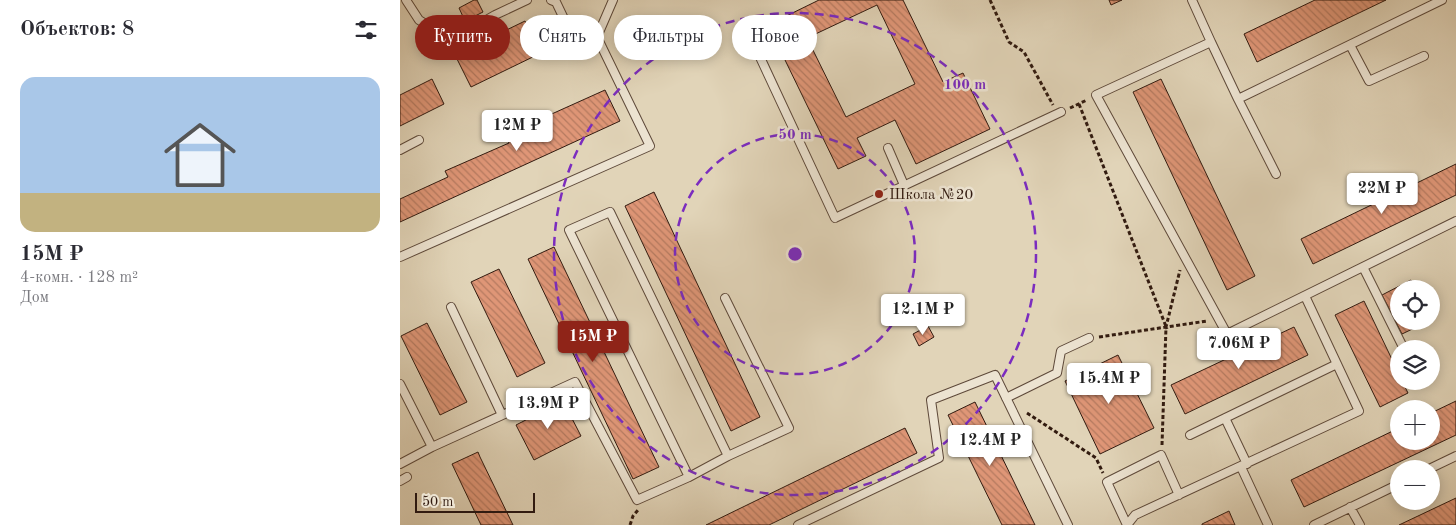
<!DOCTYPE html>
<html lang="ru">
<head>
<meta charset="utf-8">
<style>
	:root { --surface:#fff; --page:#f2f2f3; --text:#2b2b33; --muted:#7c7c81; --accent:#8f2418 }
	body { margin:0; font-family:"Old Standard TT",serif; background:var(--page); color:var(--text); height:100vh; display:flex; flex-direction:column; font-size:19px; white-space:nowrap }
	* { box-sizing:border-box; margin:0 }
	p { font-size:16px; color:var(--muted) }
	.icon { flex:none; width:28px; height:28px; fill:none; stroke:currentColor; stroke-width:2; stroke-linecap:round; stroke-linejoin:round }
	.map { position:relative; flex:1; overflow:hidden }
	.drawer { display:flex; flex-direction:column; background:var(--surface); width:400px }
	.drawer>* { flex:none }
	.top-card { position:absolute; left:15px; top:15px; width:475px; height:45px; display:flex; gap:10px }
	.tools { position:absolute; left:990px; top:280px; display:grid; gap:10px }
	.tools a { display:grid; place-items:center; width:50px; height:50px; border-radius:50%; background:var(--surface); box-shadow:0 2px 12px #0003; font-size:25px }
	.scale { position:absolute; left:15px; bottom:12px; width:120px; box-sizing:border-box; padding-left:5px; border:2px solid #321b10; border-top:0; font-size:14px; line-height:18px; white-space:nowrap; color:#321b10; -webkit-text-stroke:4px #ece3d1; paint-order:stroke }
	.price { position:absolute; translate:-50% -42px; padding:0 11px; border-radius:5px; background:#fff; color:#222; font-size:16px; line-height:32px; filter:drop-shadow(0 1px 2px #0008) }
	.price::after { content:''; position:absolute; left:50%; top:30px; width:15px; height:11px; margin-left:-8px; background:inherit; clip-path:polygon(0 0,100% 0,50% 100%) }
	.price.selected { background:var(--accent); color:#fff }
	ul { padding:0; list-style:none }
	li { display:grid; align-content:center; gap:10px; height:265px; padding:0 20px }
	li span { display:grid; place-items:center; height:155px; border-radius:15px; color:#555 }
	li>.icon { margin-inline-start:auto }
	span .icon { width:90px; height:90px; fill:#fffc; stroke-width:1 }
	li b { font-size:21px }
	h2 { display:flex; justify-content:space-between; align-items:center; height:60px; padding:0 20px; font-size:21px }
	.pill { padding:0 18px; border-radius:22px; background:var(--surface); box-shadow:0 2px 12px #0003; font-size:18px; line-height:45px }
	.pill.selected { background:var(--accent); color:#fff }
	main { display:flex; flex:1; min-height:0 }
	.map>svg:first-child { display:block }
	.building { fill:url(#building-back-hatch); stroke:#321b10; fill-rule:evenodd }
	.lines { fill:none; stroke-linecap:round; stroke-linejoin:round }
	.lane-casing { stroke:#5e493a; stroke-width:10 }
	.path { stroke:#321b10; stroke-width:3; stroke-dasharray:4 2.5; stroke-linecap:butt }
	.lane { stroke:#ece3d1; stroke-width:8 }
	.ring { fill:none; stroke:#7b2cbf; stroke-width:2.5; stroke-dasharray:9 6 }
	.poi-dot { fill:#8f2418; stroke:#ece3d1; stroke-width:2 }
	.labels { text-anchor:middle; stroke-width:5; stroke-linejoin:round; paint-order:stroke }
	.poi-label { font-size:15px; fill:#321b10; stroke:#ece3d1; text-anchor:start }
	.centre { fill:#7b2cbf; stroke:#ece3d1; stroke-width:2.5 }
	.ring-label { font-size:15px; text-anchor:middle; font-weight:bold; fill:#7b2cbf; stroke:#ece3d1; stroke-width:5; stroke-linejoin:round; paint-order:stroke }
</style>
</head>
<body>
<main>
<section class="drawer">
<h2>Объектов: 8<svg class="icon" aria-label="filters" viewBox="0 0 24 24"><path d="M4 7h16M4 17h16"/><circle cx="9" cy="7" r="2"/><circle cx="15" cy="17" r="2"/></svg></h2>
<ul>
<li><span style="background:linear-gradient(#a9c7e8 75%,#c2b280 0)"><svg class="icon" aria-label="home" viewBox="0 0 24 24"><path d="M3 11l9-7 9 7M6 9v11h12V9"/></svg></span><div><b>15M ₽</b><p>4-комн. · 128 m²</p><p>Дом</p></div></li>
</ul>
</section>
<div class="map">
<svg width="1056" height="525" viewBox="0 0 1056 525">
	<defs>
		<pattern id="building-back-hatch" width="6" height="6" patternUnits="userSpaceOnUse" patternTransform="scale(1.25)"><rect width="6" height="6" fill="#df9677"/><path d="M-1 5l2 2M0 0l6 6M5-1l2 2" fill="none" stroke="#b57a60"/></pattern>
	</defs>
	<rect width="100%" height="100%" fill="#e1d4b8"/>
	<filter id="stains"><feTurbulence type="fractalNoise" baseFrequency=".004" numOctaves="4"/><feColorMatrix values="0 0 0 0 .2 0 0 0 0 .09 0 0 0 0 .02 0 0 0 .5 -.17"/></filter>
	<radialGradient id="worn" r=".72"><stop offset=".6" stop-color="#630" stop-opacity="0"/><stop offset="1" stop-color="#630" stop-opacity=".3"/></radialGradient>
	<!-- building -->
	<path class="building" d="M74,0H77L83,12L65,21L59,8Z
		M419,0H503L543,82L563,73L590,129L516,164L495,120L457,138L466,156L438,169L368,25ZM477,5L515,84L446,117L407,38Z
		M709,0H722L711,5Z
		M915,0H986L857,62L844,34Z
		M125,21L141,53L71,87L55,55Z
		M32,79L44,104L0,126V95Z
		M761,79L855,276L827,290L733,92Z
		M205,90L220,121L0,222V199L48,177L45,171L109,143L105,135Z
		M1056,164V195L913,264L901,239Z
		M254,192L360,417L331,431L225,206Z
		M154,247L259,467L233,479L128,259Z
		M99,269L145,363L117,377L71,282Z
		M1011,280L1016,289H999V321H1029L1002,334L982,295Z
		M964,301L999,374V381H1002L1008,393L980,407L935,315Z
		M27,323L67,402L40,415L1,336Z
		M528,326L534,337L519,346L513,334Z
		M894,327L908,355L785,414L771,385Z
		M718,355L754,428L700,454L665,381Z
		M163,401L181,436L134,460L116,425Z
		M1056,401V435L904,507L891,480L999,428V441H1031V413Z
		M575,402L635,525H602L548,415Z
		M505,428L517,453L369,525H306Z
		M78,452L80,457L113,525H81L52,464Z
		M1056,498V525H999Z
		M829,511L835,525H802V524Z"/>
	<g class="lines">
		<!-- lane casing -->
		<g class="lane-casing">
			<path id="lane" d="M6,0L19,20L52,40L95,15L127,0
				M792,0L811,42
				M1042,0L838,99L811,42L696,95L827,334L1056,221
				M345,25L435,218L661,112
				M197,37L213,0
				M950,45L969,81L1024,56
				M838,99L876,174
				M488,148L504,185
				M0,150L19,140
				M0,257L250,146L197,37L178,48L156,2L151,0
				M963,267L1004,349
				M325,298L389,428L328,456
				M51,307L102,415
				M0,384L32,447
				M606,398L657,373L661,351L689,338
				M825,418L847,464
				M790,435L937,364
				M0,464L32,447L175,382L237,500L289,477L169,230L210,212L328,456L289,477
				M841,467L868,525
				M1029,469L1056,456
				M0,481L7,477
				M950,507L960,525
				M398,525L539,458L531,400L595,375L668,525
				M727,525L735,515L959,411L905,296
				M727,525L707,482L761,455L779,495
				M914,525L999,484"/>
		</g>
		<!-- path -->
		<path class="path" d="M590,0L609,42L624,52L653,105
			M679,104L767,329
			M670,108L687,100
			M699,337L807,321
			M627,413L696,458L703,473
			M762,445L766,327L780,270
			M230,525L233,516L238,510"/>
		<!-- lane -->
		<use href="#lane" class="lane"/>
	</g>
	<!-- distance rings -->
	<g class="ring">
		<circle cx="395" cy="254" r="120"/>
		<circle cx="395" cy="254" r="241"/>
	</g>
	<!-- markers -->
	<circle class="poi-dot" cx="479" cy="194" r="5"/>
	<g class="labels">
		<!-- poi labels -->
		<g class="poi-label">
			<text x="489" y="199">Школа №20</text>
		</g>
	</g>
	<circle cx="395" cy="254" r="8" class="centre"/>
	<g class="ring-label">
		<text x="565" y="89">100 m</text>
		<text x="395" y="139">50 m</text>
	</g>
	<rect width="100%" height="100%" filter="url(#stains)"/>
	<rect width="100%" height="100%" fill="url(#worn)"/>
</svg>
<div class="tools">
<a><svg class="icon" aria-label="locate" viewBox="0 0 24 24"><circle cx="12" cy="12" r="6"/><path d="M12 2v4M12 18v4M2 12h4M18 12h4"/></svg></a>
<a><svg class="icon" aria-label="layers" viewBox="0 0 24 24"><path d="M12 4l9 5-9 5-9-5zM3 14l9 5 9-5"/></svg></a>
<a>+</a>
<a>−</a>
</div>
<div class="scale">50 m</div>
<b class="price" style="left:117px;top:152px">12M ₽</b>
<b class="price" style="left:982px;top:215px">22M ₽</b>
<b class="price" style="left:523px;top:336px">12.1M ₽</b>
<b class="price selected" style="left:193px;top:363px">15M ₽</b>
<b class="price" style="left:839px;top:370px">7.06M ₽</b>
<b class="price" style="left:709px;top:405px">15.4M ₽</b>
<b class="price" style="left:148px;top:430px">13.9M ₽</b>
<b class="price" style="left:590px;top:467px">12.4M ₽</b>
<div class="top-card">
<a class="pill selected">Купить</a>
<a class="pill">Снять</a>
<a class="pill">Фильтры</a>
<a class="pill">Новое</a>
</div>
</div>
</main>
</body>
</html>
